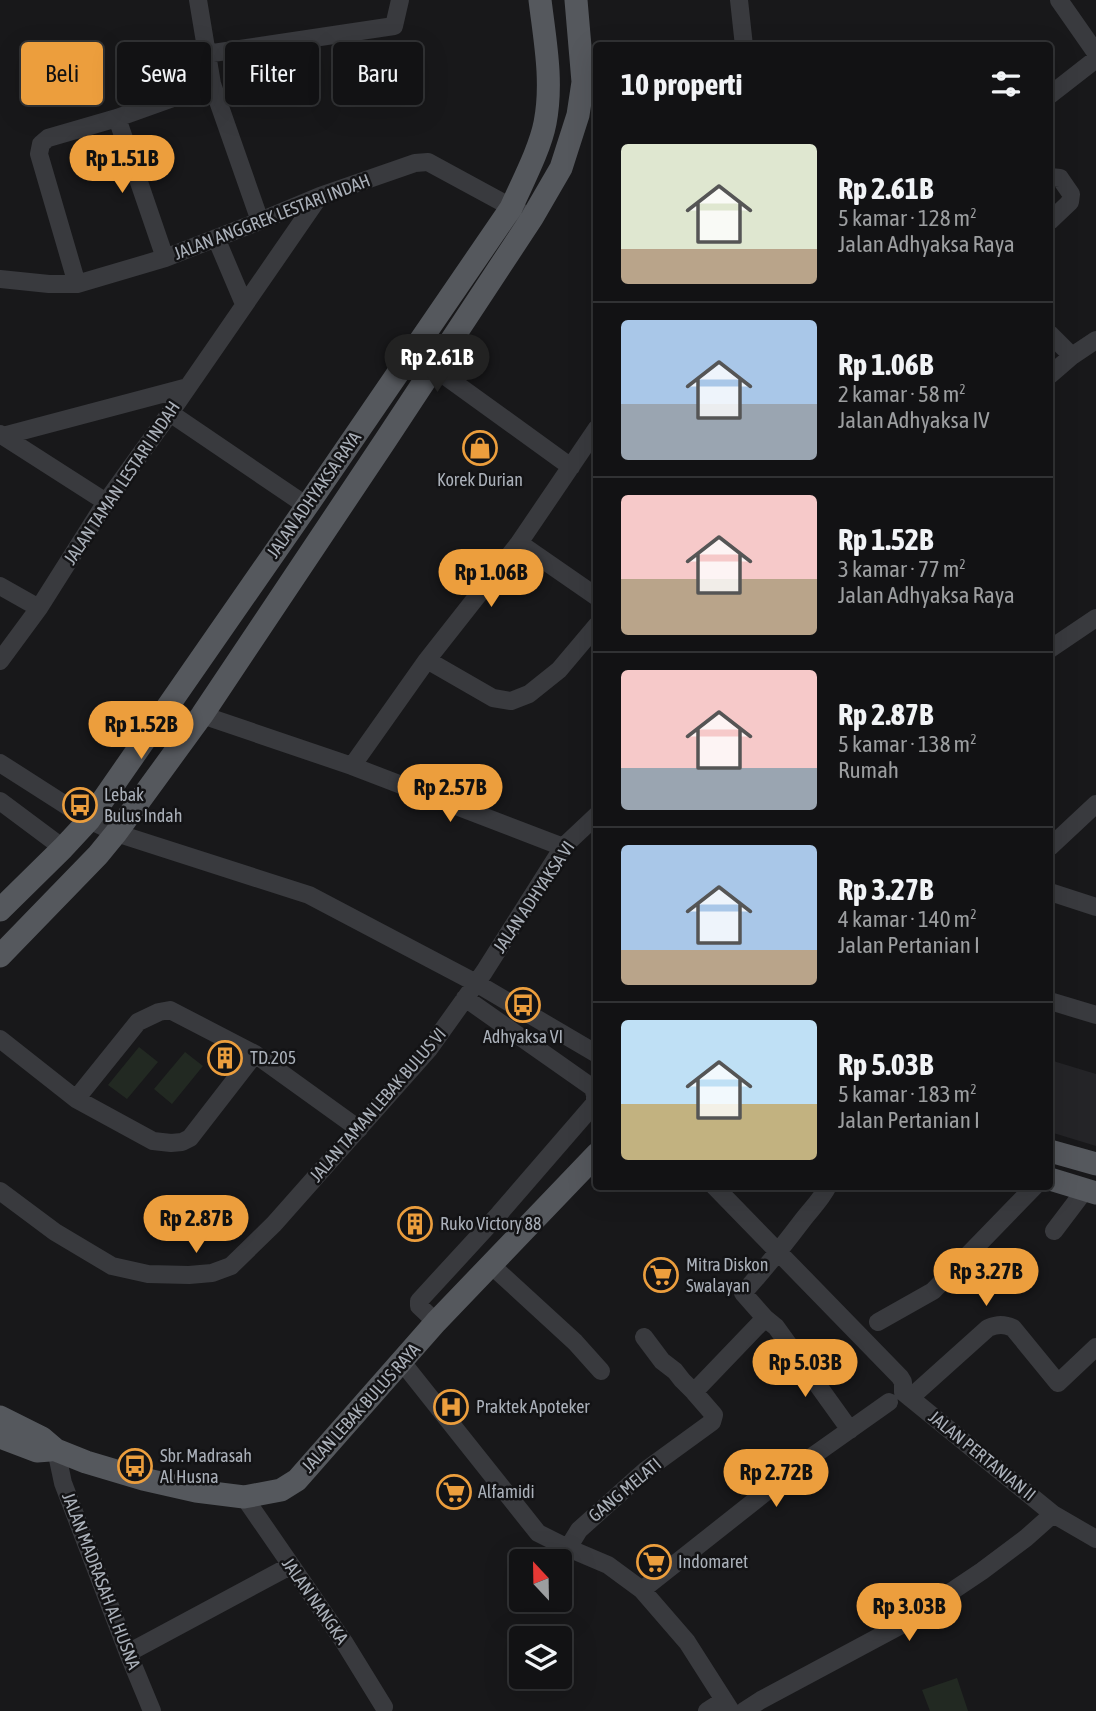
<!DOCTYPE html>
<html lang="id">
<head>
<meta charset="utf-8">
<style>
	:root { --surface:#121214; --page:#1b1b1d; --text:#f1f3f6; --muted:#9c9ea0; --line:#313234; --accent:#ec9e3d }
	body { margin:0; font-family:"Asap Condensed",sans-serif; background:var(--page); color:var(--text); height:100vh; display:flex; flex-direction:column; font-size:26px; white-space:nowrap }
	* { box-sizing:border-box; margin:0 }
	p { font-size:23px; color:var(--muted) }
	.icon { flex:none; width:38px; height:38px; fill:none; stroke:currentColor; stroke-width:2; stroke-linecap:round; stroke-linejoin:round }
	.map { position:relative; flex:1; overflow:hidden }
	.side { position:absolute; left:593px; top:42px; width:460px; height:1148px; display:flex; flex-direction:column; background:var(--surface); border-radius:7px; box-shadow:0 7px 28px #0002,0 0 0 2px var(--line) }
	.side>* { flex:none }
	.banner { position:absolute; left:21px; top:42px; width:467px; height:63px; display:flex; gap:14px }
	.needle { width:46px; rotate:338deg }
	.fabs { position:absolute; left:509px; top:1549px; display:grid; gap:14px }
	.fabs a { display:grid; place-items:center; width:63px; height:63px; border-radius:7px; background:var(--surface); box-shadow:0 7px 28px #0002,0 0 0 2px var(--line); font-size:35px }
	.price { position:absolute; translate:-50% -60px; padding:0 16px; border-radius:24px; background:var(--accent); color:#111; font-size:23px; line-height:46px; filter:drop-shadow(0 2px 4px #0008) }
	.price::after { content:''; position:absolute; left:50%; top:42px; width:21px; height:16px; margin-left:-10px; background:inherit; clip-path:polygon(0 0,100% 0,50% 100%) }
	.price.on { background:#222; color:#fff }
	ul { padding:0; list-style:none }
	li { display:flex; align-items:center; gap:21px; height:175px; padding:0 28px }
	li+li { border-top:2px solid var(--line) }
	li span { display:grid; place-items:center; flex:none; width:196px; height:140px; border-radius:7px; color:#555 }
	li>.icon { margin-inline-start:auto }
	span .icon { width:84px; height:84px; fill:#fffc; stroke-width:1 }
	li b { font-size:30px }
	h2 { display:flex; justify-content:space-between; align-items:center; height:84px; padding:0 28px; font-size:30px }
	.chip { padding:0 24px; border-radius:7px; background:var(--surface); box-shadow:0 7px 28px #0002,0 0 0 2px var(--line); font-size:24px; line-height:63px }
	.chip.on { background:var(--accent); color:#111 }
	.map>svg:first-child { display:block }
	.built { fill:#242427 }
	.green { fill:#222922 }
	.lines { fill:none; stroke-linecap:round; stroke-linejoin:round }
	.minor { stroke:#393a3e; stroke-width:18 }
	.major { stroke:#55585d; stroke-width:23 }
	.labels { text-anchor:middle; stroke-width:5; stroke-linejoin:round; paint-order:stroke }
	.street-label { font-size:18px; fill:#aab0b9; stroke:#131315 }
	.poi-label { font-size:18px; fill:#aab0b9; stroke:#131315; text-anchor:start }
</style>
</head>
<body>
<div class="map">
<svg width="1096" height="1711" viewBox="0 0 1096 1711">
	<rect width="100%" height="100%" fill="#18181a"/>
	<!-- built -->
	<path class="built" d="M1050,1060L1096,1074V1146L1050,1132Z"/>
	<!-- green -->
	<path class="green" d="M139,1047L158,1062L127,1099L108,1085Z
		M185,1052L203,1066L172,1104L154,1089Z
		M957,1678L968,1711H930L922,1690Z"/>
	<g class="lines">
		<!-- minor -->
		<path class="minor" d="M198,0L212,84L260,221
			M739,0L744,46
			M1059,0L1096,53
			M206,54L394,26L400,0
			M1050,95L1096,59
			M117,118L165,258
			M1050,177L1060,178L1071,194L1070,202L1050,221
			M216,238L244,304
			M0,279L49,284H77L165,258L260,221L320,196L415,163L428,162L522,213
			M77,284L39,154L41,144L48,138L117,118L212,84
			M1050,334L1072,356
			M434,368L571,467
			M1050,375L1072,356L1096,340
			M170,413L307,506
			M0,434L106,502
			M3,436L188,387
			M519,543L597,597
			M0,586L39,608
			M1050,649L1096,618
			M427,660L493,698L511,701L529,694L559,670L597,625
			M0,661L39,608L106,502L170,413L319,197
			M202,715L352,766L563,847
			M0,763L89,820L116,833L309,895L476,983L597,1054
			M352,766L427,660L519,543L597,428
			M0,801L63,848
			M1050,847L1096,804
			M1050,892L1096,907
			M1050,1001L1096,1015
			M0,1039L76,1099L153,1141L171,1143L182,1142L190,1138L255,1054
			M76,1099L138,1022L159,1012L170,1010L255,1054L359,1129
			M714,1186L900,1377L903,1382V1392L1053,1514L1096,1539
			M828,1186C821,1200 811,1209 802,1221C783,1246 764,1270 743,1293L765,1318L776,1327L850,1430
			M0,1191L55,1232L112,1266L148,1274L189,1275L212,1273L231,1266L274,1224L429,1049L484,972L563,847L597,815
			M1054,1231L1085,1190
			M490,1264L575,1342L601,1371
			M436,1322L419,1306V1301L499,1214L595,1103V1095L593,1088L465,998
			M878,1322L933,1291L1035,1186
			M644,1337L662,1361L675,1371L682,1380L694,1392
			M402,1362L538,1533L568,1548L608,1565L642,1590L687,1642L731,1711
			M910,1398L988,1328C998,1324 1004,1324 1013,1328L1058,1383L1096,1347
			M56,1450L63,1483L128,1653L152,1711
			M244,1497L344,1642L384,1707
			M568,1548L579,1530L646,1470L712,1422L714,1415L694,1392L765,1318
			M642,1590L800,1465L889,1402
			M128,1653L290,1566
			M707,1711L724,1700
			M744,1711L761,1700L903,1624L982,1571L1026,1538L1053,1514"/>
		<!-- major -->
		<path class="major" d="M0,910L63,848L89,820L307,506L511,208C522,183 540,149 545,123C553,82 545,41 540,0
			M0,956L98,855L116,833L202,715L385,441L532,218L561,168L578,115L583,82L576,0
			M1050,1151L1096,1164
			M1050,1179L1096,1193
			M0,1417L42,1438L56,1450L86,1462L143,1479L196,1491L244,1497L281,1490L297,1480L436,1322L597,1154
			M0,1437L37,1451L50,1450"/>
	</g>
	<!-- icons -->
	<defs>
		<g id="shop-ring" transform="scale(1.75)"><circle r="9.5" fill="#131315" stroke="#ec9e3d" stroke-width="1.5"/><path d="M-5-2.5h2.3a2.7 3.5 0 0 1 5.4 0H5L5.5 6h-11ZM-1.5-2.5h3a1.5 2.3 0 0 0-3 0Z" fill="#ec9e3d"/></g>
		<g id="bus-ring" transform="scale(1.75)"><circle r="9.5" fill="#131315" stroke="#ec9e3d" stroke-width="1.5"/><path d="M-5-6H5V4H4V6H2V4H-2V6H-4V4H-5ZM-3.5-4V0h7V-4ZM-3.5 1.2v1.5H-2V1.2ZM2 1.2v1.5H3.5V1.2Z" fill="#ec9e3d"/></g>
		<g id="building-ring" transform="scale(1.75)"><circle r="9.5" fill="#131315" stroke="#ec9e3d" stroke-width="1.5"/><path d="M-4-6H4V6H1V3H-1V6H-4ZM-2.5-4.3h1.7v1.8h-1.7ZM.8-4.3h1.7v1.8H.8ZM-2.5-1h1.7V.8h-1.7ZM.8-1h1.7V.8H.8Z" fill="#ec9e3d"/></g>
		<g id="supermarket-ring" transform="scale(1.75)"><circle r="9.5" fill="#131315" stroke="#ec9e3d" stroke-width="1.5"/><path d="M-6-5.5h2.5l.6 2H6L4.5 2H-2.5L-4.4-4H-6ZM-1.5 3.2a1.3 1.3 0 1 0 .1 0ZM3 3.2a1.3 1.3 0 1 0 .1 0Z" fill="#ec9e3d"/></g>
		<g id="hospital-ring" transform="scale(1.75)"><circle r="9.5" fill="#131315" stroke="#ec9e3d" stroke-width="1.5"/><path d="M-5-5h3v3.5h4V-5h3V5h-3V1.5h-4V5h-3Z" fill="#ec9e3d"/></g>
	</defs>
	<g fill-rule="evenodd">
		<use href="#shop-ring" x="480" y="448"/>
		<use href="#bus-ring" x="80" y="805"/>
		<use href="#bus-ring" x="523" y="1005"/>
		<use href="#building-ring" x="225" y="1058"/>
		<use href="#building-ring" x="415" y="1224"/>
		<use href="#supermarket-ring" x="661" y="1275"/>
		<use href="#hospital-ring" x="451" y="1407"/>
		<use href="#bus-ring" x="135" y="1466"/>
		<use href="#supermarket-ring" x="454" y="1492"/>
		<use href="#supermarket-ring" x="654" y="1562"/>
	</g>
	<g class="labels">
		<!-- street labels -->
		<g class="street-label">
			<text transform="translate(272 217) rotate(-21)" y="6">JALAN ANGGREK LESTARI INDAH</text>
			<text transform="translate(122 483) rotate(-56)" y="6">JALAN TAMAN LESTARI INDAH</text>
			<text transform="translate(314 495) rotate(-55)" y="6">JALAN ADHYAKSA RAYA</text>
			<text transform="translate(534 897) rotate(-56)" y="6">JALAN ADHYAKSA VI</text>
			<text transform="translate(378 1105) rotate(-49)" y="6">JALAN TAMAN LEBAK BULUS VI</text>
			<text transform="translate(361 1408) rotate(-48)" y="6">JALAN LEBAK BULUS RAYA</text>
			<text transform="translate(982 1456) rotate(39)" y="6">JALAN PERTANIAN II</text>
			<text transform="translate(625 1490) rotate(-40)" y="6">GANG MELATI</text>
			<text transform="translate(101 1581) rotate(69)" y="6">JALAN MADRASAH AL HUSNA</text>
			<text transform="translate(315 1601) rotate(55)" y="6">JALAN NANGKA</text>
		</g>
		<!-- poi labels -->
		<g class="poi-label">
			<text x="480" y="486" text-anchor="middle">Korek Durian</text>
			<text x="104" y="801">Lebak<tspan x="104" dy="21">Bulus Indah</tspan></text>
			<text x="523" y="1043" text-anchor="middle">Adhyaksa VI</text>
			<text x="250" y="1064">TD.205</text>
			<text x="440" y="1230">Ruko Victory 88</text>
			<text x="686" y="1271">Mitra Diskon<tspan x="686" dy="21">Swalayan</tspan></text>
			<text x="476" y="1413">Praktek Apoteker</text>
			<text x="160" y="1462">Sbr. Madrasah<tspan x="160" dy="21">Al Husna</tspan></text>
			<text x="478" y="1498">Alfamidi</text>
			<text x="678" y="1568">Indomaret</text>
		</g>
	</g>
</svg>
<div class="fabs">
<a><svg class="needle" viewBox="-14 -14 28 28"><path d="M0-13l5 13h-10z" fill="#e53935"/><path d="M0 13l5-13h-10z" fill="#9c9ea0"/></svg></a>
<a><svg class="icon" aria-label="layers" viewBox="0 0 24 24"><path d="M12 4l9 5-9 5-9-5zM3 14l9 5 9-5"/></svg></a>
</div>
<b class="price" style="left:122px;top:195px">Rp 1.51B</b>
<b class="price on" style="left:437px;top:394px">Rp 2.61B</b>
<b class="price" style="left:491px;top:609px">Rp 1.06B</b>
<b class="price" style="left:141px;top:761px">Rp 1.52B</b>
<b class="price" style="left:450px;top:824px">Rp 2.57B</b>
<b class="price" style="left:196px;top:1255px">Rp 2.87B</b>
<b class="price" style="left:986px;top:1308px">Rp 3.27B</b>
<b class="price" style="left:805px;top:1399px">Rp 5.03B</b>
<b class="price" style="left:776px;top:1509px">Rp 2.72B</b>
<b class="price" style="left:909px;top:1643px">Rp 3.03B</b>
<div class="banner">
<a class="chip on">Beli</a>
<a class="chip">Sewa</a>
<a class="chip">Filter</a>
<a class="chip">Baru</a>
</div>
<section class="side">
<h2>10 properti<svg class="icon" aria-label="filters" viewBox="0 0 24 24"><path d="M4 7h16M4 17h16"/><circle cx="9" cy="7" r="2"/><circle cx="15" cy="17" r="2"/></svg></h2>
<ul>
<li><span style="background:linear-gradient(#dfe7d0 75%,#b9a48a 0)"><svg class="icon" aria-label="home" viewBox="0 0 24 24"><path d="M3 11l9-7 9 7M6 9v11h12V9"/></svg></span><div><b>Rp 2.61B</b><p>5 kamar · 128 m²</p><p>Jalan Adhyaksa Raya</p></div></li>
<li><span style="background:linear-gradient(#a9c7e8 60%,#9aa5b1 0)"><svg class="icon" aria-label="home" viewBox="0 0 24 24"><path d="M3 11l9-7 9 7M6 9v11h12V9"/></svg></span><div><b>Rp 1.06B</b><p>2 kamar · 58 m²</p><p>Jalan Adhyaksa IV</p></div></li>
<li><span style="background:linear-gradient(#f6c9c9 60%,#b9a48a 0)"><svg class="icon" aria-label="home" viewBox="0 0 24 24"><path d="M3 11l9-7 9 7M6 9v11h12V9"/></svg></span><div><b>Rp 1.52B</b><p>3 kamar · 77 m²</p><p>Jalan Adhyaksa Raya</p></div></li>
<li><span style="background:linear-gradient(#f6c9c9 70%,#9aa5b1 0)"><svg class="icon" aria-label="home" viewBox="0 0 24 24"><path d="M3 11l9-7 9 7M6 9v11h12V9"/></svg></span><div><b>Rp 2.87B</b><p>5 kamar · 138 m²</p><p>Rumah</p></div></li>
<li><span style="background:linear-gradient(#a9c7e8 75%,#b9a48a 0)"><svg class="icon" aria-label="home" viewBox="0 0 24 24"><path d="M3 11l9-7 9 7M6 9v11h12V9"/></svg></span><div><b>Rp 3.27B</b><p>4 kamar · 140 m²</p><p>Jalan Pertanian I</p></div></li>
<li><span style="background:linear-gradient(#bfe0f5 60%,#c2b280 0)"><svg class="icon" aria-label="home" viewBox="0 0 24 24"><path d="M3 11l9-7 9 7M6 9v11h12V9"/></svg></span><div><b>Rp 5.03B</b><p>5 kamar · 183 m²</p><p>Jalan Pertanian I</p></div></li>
</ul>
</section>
</div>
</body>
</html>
